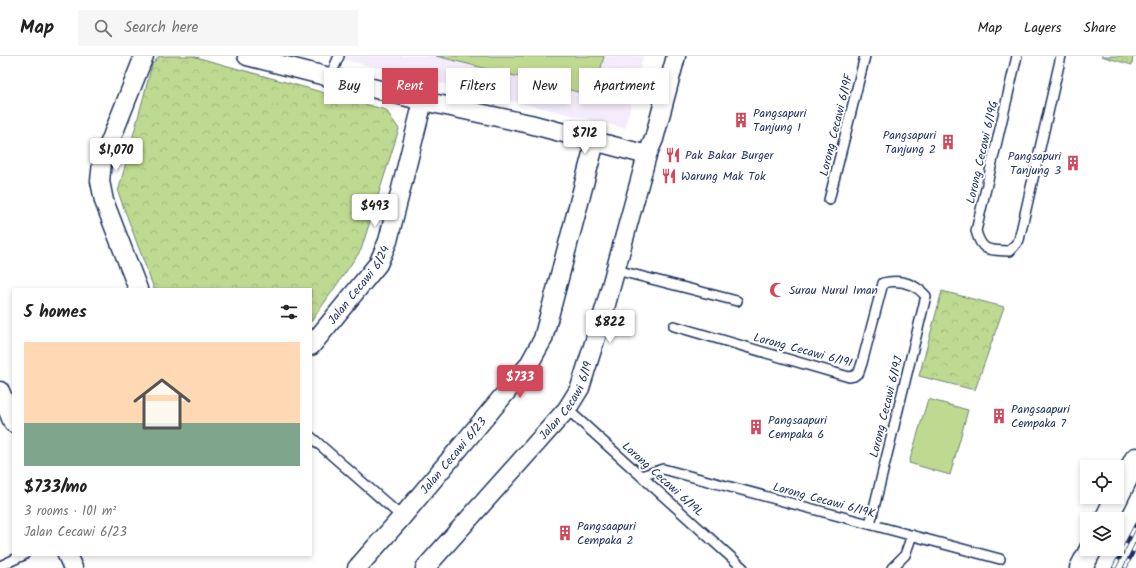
<!DOCTYPE html>
<html lang="en">
<head>
<meta charset="utf-8">
<style>
	:root { --surface:#fff; --page:#f6f6f6; --text:#222; --muted:#767676; --line:#e0e0e0; --accent:#d1495b }
	body { margin:0; font-family:Kalam,sans-serif; background:var(--page); color:var(--text); height:100vh; display:flex; flex-direction:column; font-size:15px; white-space:nowrap }
	* { box-sizing:border-box; margin:0 }
	p { font-size:13px; color:var(--muted) }
	.icon { flex:none; width:22px; height:22px; fill:none; stroke:currentColor; stroke-width:2; stroke-linecap:round; stroke-linejoin:round }
	.map { position:relative; flex:1; overflow:hidden }
	.details { position:absolute; left:12px; top:232px; width:300px; height:268px; display:flex; flex-direction:column; background:var(--surface); border-radius:0px; box-shadow:0 2px 6px #0003 }
	.details>* { flex:none }
	.banner { position:absolute; left:324px; top:12px; width:380px; height:36px; display:flex; gap:8px }
	.tools { position:absolute; left:1080px; top:404px; display:grid; gap:8px }
	.tools a { display:grid; place-items:center; width:44px; height:44px; border-radius:0px; background:var(--surface); box-shadow:0 2px 6px #0003; font-size:20px }
	.price { position:absolute; translate:-50% -34px; padding:0 9px; border-radius:4px; background:#fff; color:#222; font-size:13px; line-height:26px; filter:drop-shadow(0 1px 2px #0008) }
	.price::after { content:''; position:absolute; left:50%; top:24px; width:12px; height:9px; margin-left:-6px; background:inherit; clip-path:polygon(0 0,100% 0,50% 100%) }
	.price.current { background:var(--accent); color:#fff }
	ul { padding:0; list-style:none }
	li { display:grid; align-content:center; gap:8px; height:212px; padding:0 12px }
	li+li { border-top:1px solid var(--line) }
	li span { display:grid; place-items:center; height:124px; border-radius:0px; color:#555 }
	li>.icon { margin-inline-start:auto }
	span .icon { width:72px; height:72px; fill:#fffc; stroke-width:1 }
	li b { font-size:17px }
	h2 { display:flex; justify-content:space-between; align-items:center; height:48px; padding:0 12px; font-size:17px }
	.pill { padding:0 14px; border-radius:0px; background:var(--surface); box-shadow:0 2px 6px #0003; font-size:14px; line-height:36px }
	.pill.current { background:var(--accent); color:#fff }
	header { display:flex; align-items:center; gap:24px; box-sizing:border-box; height:56px; padding:0 20px; background:var(--surface); border-bottom:1px solid var(--line) }
	header strong { font-size:19px }
	nav { display:flex; gap:22px; margin-inline-start:auto; font-size:14px }
	.search { width:280px; height:36px; background:var(--page); display:flex; align-items:center; gap:10px; box-sizing:border-box; padding:0 14px; border-radius:0px; color:var(--muted); font-size:15px }
	.map>svg:first-child { display:block }
	.built { fill:#f4ecfa }
	.grass { fill:#bed990; stroke:#6c8477 }
	.forest { fill:url(#forest-crowns); stroke:#6c8477 }
	.lines { fill:none; stroke-linecap:round; stroke-linejoin:round }
	.lane-casing { stroke:#1b2f5e; stroke-width:12 }
	.street-casing { stroke:#1b2f5e; stroke-width:21 }
	.primary-casing { stroke:#1b2f5e; stroke-width:25 }
	.lane { stroke:#fff; stroke-width:9 }
	.street { stroke:#fff; stroke-width:18 }
	.primary { stroke:#fff; stroke-width:22 }
	.rail-casing { stroke:#1b2f5e; stroke-width:4.5 }
	.rail { stroke:#fff; stroke-width:3; stroke-dasharray:9; stroke-linecap:butt }
	.labels { text-anchor:middle; stroke-width:4; stroke-linejoin:round; paint-order:stroke }
	.poi-label { font-size:12px; fill:#1b2f5e; stroke:#fff; text-anchor:start }
	.street-label { font-size:12px; fill:#1b2f5e; stroke:#fff }
</style>
</head>
<body>
<header>
<strong>Map</strong>
<div class="search"><svg class="icon" aria-label="search" viewBox="0 0 24 24"><circle cx="10" cy="10" r="6"/><path d="M15 15l6 6"/></svg>Search here</div>
<nav><a>Map</a><a>Layers</a><a>Share</a></nav>
</header>
<div class="map">
<svg width="1136" height="512" viewBox="0 0 1136 512">
	<defs>
		<pattern id="forest-crowns" width="20" height="18" patternUnits="userSpaceOnUse"><rect width="20" height="18" fill="#bed990"/><path d="M2 6a3 3 0 1 1 6 0M12 15a3 3 0 1 1 6 0" fill="none" stroke="#a3bb7f"/></pattern>
	</defs>
	<rect width="100%" height="100%" fill="#fff"/>
	<filter id="ink" filterUnits="userSpaceOnUse"><feTurbulence type="fractalNoise" baseFrequency=".025" numOctaves="2"/><feDisplacementMap in="SourceGraphic" scale="8" xChannelSelector="R" yChannelSelector="G"/><feConvolveMatrix kernelMatrix="1 2 1 2 8 2 1 2 1" color-interpolation-filters="sRGB"/></filter>
	<g filter="url(#ink)">
		<!-- built -->
		<path class="built" d="M328,0H643L625,72Z"/>
		<!-- grass -->
		<path class="grass" d="M436,0H604L594,40Z
			M928,343L968,354L950,419L909,407Z"/>
		<!-- forest -->
		<path class="forest" d="M159,0H192L386,54L399,73L361,194L311,266V233H154L118,136L152,9Z
			M1101,0H1133L1132,9Z
			M942,235L1004,251L975,334L919,320Z"/>
		<g class="lines">
			<!-- lane casing -->
			<g class="lane-casing">
				<path id="lane" d="M1017,0L976,175C982,197 990,194 1010,195L1019,184L1061,0
					M330,21L339,0
					M829,144L865,0
					M616,214L737,245
					M674,270L849,321L854,320L859,316L862,307L883,227C900,223 914,227 926,240L870,468
					M567,353L743,512
					M311,381L402,461
					M641,420L663,413L1000,503
					M0,510L24,499
					M892,512L905,499L912,479"/>
			</g>
			<!-- street casing -->
			<g class="street-casing">
				<g id="street">
					<path d="M247,0L423,45L530,68L647,99"/>
					<path d="M138,233L104,145L100,125L102,106L144,0"/>
					<path id="s1" d="M311,290L378,208L388,185L423,45"/>
					<path d="M0,335L13,367"/>
					<path d="M67,499L73,512"/>
					<path id="s2" d="M357,512L402,461L528,310L543,283L595,86"/>
					<path id="s3" d="M425,512L567,353L580,332L605,252L647,99L654,83L676,0"/>
				</g>
			</g>
			<!-- primary casing -->
			<g class="primary-casing">
				<path id="primary" d="M1117,441L1136,403
					M1106,463L1117,441
					M1081,512L1091,493"/>
			</g>
			<!-- lane -->
			<use href="#lane" class="lane"/>
			<!-- street -->
			<use href="#street" class="street"/>
			<!-- primary -->
			<use href="#primary" class="primary"/>
			<!-- rail casing -->
			<g class="rail-casing">
				<path id="rail" d="M1114,512L1136,469
					M1125,512L1136,489"/>
			</g>
			<!-- rail -->
			<use href="#rail" class="rail"/>
		</g>
	</g>
	<!-- icons -->
	<defs>
		<g id="building-bare" transform="scale(1.2)"><path d="M-4-6H4V6H1V3H-1V6H-4ZM-2.5-4.3h1.7v1.8h-1.7ZM.8-4.3h1.7v1.8H.8ZM-2.5-1h1.7V.8h-1.7ZM.8-1h1.7V.8H.8Z" fill="#d1495b" stroke="#fff" stroke-width="2.5" paint-order="stroke"/></g>
		<g id="restaurant-bare" transform="scale(1.2)"><path d="M-5-6h1v4h1v-4h1v4h1v-4h1v5L-1.5 .5V6h-2V.5L-5-1ZM5-6V6H3V1.5H1.5Q1.5-4 5-6Z" fill="#d1495b" stroke="#fff" stroke-width="2.5" paint-order="stroke"/></g>
		<g id="mosque-bare" transform="scale(1.2)"><path d="M3.5-4.9A6 6 0 1 0 3.5 4.9A5 5 0 1 1 3.5-4.9Z" fill="#d1495b" stroke="#fff" stroke-width="2.5" paint-order="stroke"/></g>
	</defs>
	<g fill-rule="evenodd">
		<use href="#building-bare" x="741" y="64"/>
		<use href="#building-bare" x="948" y="86"/>
		<use href="#restaurant-bare" x="673" y="99"/>
		<use href="#building-bare" x="1073" y="107"/>
		<use href="#restaurant-bare" x="669" y="120"/>
		<use href="#mosque-bare" x="777" y="234"/>
		<use href="#building-bare" x="999" y="360"/>
		<use href="#building-bare" x="756" y="371"/>
		<use href="#building-bare" x="565" y="477"/>
	</g>
	<g class="labels">
		<!-- poi labels -->
		<g class="poi-label">
			<text x="753" y="61">Pangsapuri<tspan x="753" dy="14">Tanjung 1</tspan></text>
			<text x="936" y="83" text-anchor="end">Pangsapuri<tspan x="936" dy="14">Tanjung 2</tspan></text>
			<text x="685" y="103">Pak Bakar Burger</text>
			<text x="1061" y="104" text-anchor="end">Pangsapuri<tspan x="1061" dy="14">Tanjung 3</tspan></text>
			<text x="681" y="124">Warung Mak Tok</text>
			<text x="789" y="238">Surau Nurul Iman</text>
			<text x="1011" y="357">Pangsaapuri<tspan x="1011" dy="14">Cempaka 7</tspan></text>
			<text x="768" y="368">Pangsaapuri<tspan x="768" dy="14">Cempaka 6</tspan></text>
			<text x="577" y="474">Pangsaapuri<tspan x="577" dy="14">Cempaka 2</tspan></text>
		</g>
		<!-- street labels -->
		<g class="street-label">
			<text transform="translate(836 69) rotate(-76)" y="4">Lorong Cecawi 6/19F</text>
			<text transform="translate(982 96) rotate(-77)" y="4">Lorong Cecawi 6/19G</text>
			<text dy="4" stroke="none"><textPath href="#s1" startOffset="78">Jalan Cecawi 6/24</textPath></text>
			<text transform="translate(803 294) rotate(15)" y="4">Lorong Cecawi 6/19I</text>
			<text dy="4" stroke="none"><textPath href="#s3" startOffset="220">Jalan Cecawi 6/19</textPath></text>
			<text transform="translate(886 351) rotate(-76)" y="4">Lorong Cecawi 6/19J</text>
			<text dy="4" stroke="none"><textPath href="#s2" startOffset="148">Jalan Cecawi 6/23</textPath></text>
			<text transform="translate(663 423) rotate(42)" y="4">Lorong Cecawi 6/19L</text>
			<text transform="translate(824 444) rotate(15)" y="4">Lorong Cecawi 6/19K</text>
		</g>
	</g>
</svg>
<div class="tools">
<a><svg class="icon" aria-label="locate" viewBox="0 0 24 24"><circle cx="12" cy="12" r="6"/><path d="M12 2v4M12 18v4M2 12h4M18 12h4"/></svg></a>
<a><svg class="icon" aria-label="layers" viewBox="0 0 24 24"><path d="M12 4l9 5-9 5-9-5zM3 14l9 5 9-5"/></svg></a>
</div>
<b class="price" style="left:585px;top:99px">$712</b>
<b class="price" style="left:116px;top:116px">$1,070</b>
<b class="price" style="left:375px;top:172px">$493</b>
<b class="price" style="left:610px;top:288px">$822</b>
<b class="price current" style="left:520px;top:343px">$733</b>
<div class="banner">
<a class="pill">Buy</a>
<a class="pill current">Rent</a>
<a class="pill">Filters</a>
<a class="pill">New</a>
<a class="pill">Apartment</a>
</div>
<section class="details">
<h2>5 homes<svg class="icon" aria-label="filters" viewBox="0 0 24 24"><path d="M4 7h16M4 17h16"/><circle cx="9" cy="7" r="2"/><circle cx="15" cy="17" r="2"/></svg></h2>
<ul>
<li><span style="background:linear-gradient(#ffd9b3 65%,#7fa58c 0)"><svg class="icon" aria-label="home" viewBox="0 0 24 24"><path d="M3 11l9-7 9 7M6 9v11h12V9"/></svg></span><div><b>$733/mo</b><p>3 rooms · 101 m²</p><p>Jalan Cecawi 6/23</p></div></li>
</ul>
</section>
</div>
</body>
</html>
